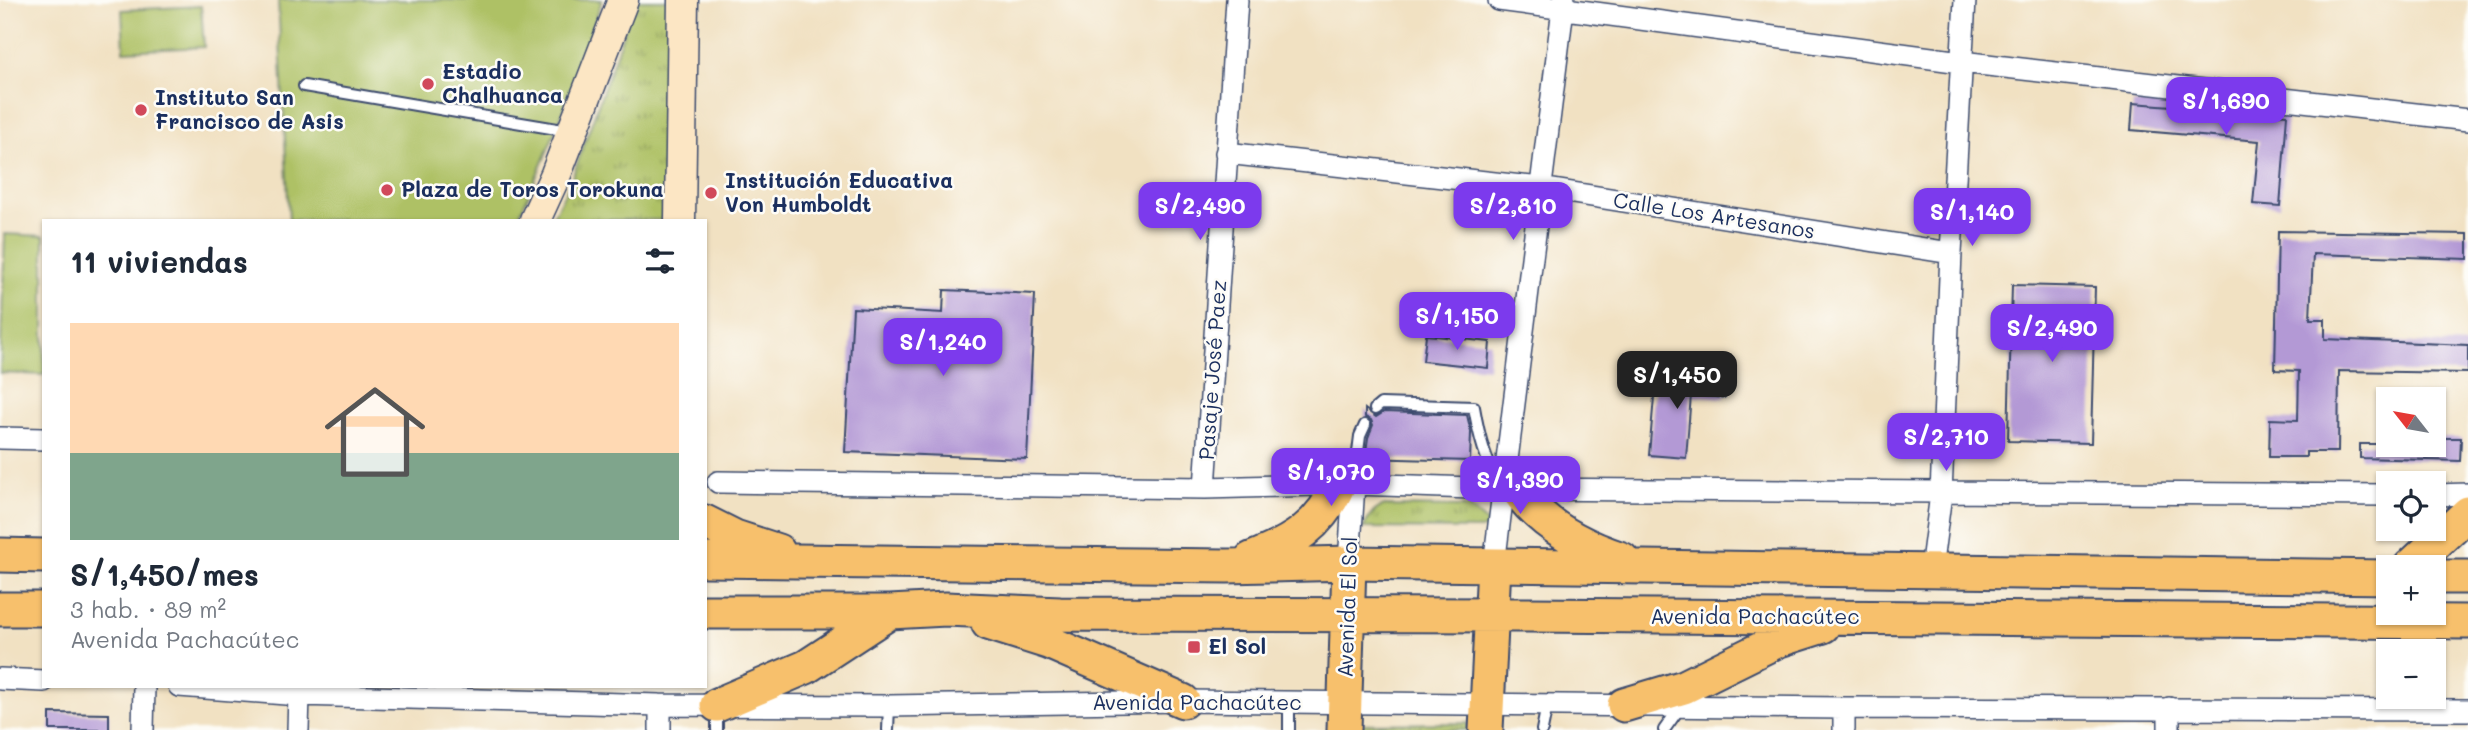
<!DOCTYPE html>
<html lang="es">
<head>
<meta charset="utf-8">
<style>
	:root { --surface:#fff; --page:#f2f2f3; --text:#1f2937; --muted:#747a83; --accent:#7c3aed }
	body { margin:0; font-family:Mali,sans-serif; background:var(--page); color:var(--text); height:100vh; display:flex; flex-direction:column; font-size:26px; white-space:nowrap }
	* { box-sizing:border-box; margin:0 }
	p { font-size:23px; color:var(--muted) }
	.icon { flex:none; width:38px; height:38px; fill:none; stroke:currentColor; stroke-width:2; stroke-linecap:round; stroke-linejoin:round }
	.map { position:relative; flex:1; overflow:hidden }
	.sheet { position:absolute; left:42px; top:219px; width:665px; height:469px; display:flex; flex-direction:column; background:var(--surface); border-radius:0px; box-shadow:0 2px 5px #0004 }
	.sheet>* { flex:none }
	.needle { width:46px; rotate:301deg }
	.controls { position:absolute; left:2376px; top:387px; display:grid; gap:14px }
	.controls a { display:grid; place-items:center; width:70px; height:70px; border-radius:0px; background:var(--surface); box-shadow:0 2px 5px #0004; font-size:35px }
	.price { position:absolute; translate:-50% -60px; padding:0 16px; border-radius:14px; background:var(--accent); color:#fff; font-size:23px; line-height:46px; filter:drop-shadow(0 2px 4px #0008) }
	.price::after { content:''; position:absolute; left:50%; top:42px; width:21px; height:16px; margin-left:-10px; background:inherit; clip-path:polygon(0 0,100% 0,50% 100%) }
	.price.on { background:#222; color:#fff }
	ul { padding:0; list-style:none }
	li { display:grid; align-content:center; gap:14px; height:371px; padding:0 28px }
	li span { display:grid; place-items:center; height:217px; border-radius:0px; color:#555 }
	li>.icon { margin-inline-start:auto }
	span .icon { width:126px; height:126px; fill:#fffc; stroke-width:1 }
	li b { font-size:30px }
	h2 { display:flex; justify-content:space-between; align-items:center; height:84px; padding:0 28px; font-size:30px }
	.map>svg:first-child { display:block }
	.grass { fill:url(#grass-tufts); stroke:#647862; stroke-width:2 }
	.pitch { fill:#aec165; stroke:#647862; stroke-width:2 }
	.building { fill:#b399d5 }
	.lines { fill:none; stroke-linecap:round; stroke-linejoin:round }
	.lane-casing { stroke:#3b4a6d; stroke-width:14 }
	.street-casing { stroke:#3b4a6d; stroke-width:24 }
	.secondary-casing { stroke:#3b4a6d; stroke-width:33 }
	.primary-casing { stroke:#3b4a6d; stroke-width:37 }
	.lane { stroke:#fff; stroke-width:10 }
	.street { stroke:#fff; stroke-width:21 }
	.secondary { stroke:#fce6c4; stroke-width:30 }
	.primary { stroke:#f7c06c; stroke-width:33 }
	.poi-dot { fill:#d1495b; stroke:#fdfcf7; stroke-width:2.5 }
	.labels { text-anchor:middle; stroke-width:5; stroke-linejoin:round; paint-order:stroke }
	.poi-label { font-size:21px; font-weight:bold; fill:#1b2f5e; stroke:#fdfcf7; text-anchor:start }
	.street-label { font-size:21px; fill:#1b2f5e; stroke:#fdfcf7 }
</style>
</head>
<body>
<div class="map">
<svg width="2468" height="730" viewBox="0 0 2468 730">
	<defs>
		<pattern id="grass-tufts" width="24" height="20" patternUnits="userSpaceOnUse" patternTransform="scale(1.75)"><rect width="24" height="20" fill="#aec165"/><path d="M3 7l-1-3M5 7V3M7 7l1-3M15 17l-1-3M17 17v-4M19 17l1-3" fill="none" stroke="#8d9d56"/></pattern>
	</defs>
	<rect width="100%" height="100%" fill="#fdfcf7"/>
	<filter id="ink" filterUnits="userSpaceOnUse"><feTurbulence type="fractalNoise" baseFrequency=".0143" numOctaves="2"/><feDisplacementMap in="SourceGraphic" scale="14" xChannelSelector="R" yChannelSelector="G"/><feConvolveMatrix kernelMatrix="1 2 1 2 8 2 1 2 1" color-interpolation-filters="sRGB"/></filter>
	<filter id="wash" filterUnits="userSpaceOnUse"><feTurbulence type="fractalNoise" baseFrequency=".00686" numOctaves="4" result="noise"/><feDisplacementMap in="SourceGraphic" scale="28" xChannelSelector="R" yChannelSelector="G"/><feGaussianBlur stdDeviation="1.57" result="paint"/><feColorMatrix in="noise" values="0 0 0 0 0 0 0 0 0 0 0 0 0 0 0 0 0 1.4 0 .05"/><feComposite in="paint" operator="in"/></filter>
	<g filter="url(#wash)">
		<rect width="100%" height="100%" fill="#f1e1c2"/>
		<!-- grass -->
		<path class="grass" d="M635,0H673L662,220H551L571,181Z
			M1382,506L1469,507L1488,523L1486,529L1363,528L1372,513Z
			M1468,723V730H1359V724Z"/>
		<!-- pitch -->
		<path class="pitch" d="M278,0H602C578,75 550,149 517,220H289Z
			M201,6L204,47L124,51L122,10Z
			M5,234L44,236V375L0,373Z"/>
		<g id="blocks">
			<!-- building -->
			<path class="building" d="M2133,103L2287,115L2280,206L2253,204L2259,141L2131,130Z
				M2278,231L2468,234V259L2313,254L2310,319H2325V339L2468,345V373L2339,371L2338,452H2306V457H2269L2270,419L2298,420L2299,371L2275,370Z
				M2012,285L2095,287L2091,443L2008,441Z
				M944,290L1035,294L1027,459L845,452L853,308L943,313Z
				M1426,335L1490,342L1488,368L1423,361Z
				M1656,374L1726,379L1725,398L1691,395L1686,458L1649,455Z
				M1365,409L1376,417L1384,412L1467,415L1471,432L1470,461L1365,458L1368,438L1373,425L1371,420L1365,417Z
				M2434,438H2461L2460,461L2360,458V444H2434Z
				M50,713L109,714V730H50Z"/>
		</g>
	</g>
	<g filter="url(#ink)">
		<use href="#blocks" fill-opacity="0" stroke="#3b4a6d" stroke-width="2"/>
		<g class="lines">
			<!-- lane casing -->
			<g class="lane-casing">
				<path id="lane" d="M304,86L557,129L568,134
					M1375,409L1381,404L1474,407C1479,436 1485,461 1501,487
					M1354,484L1360,436L1365,425
					M717,708V730
					M888,730L889,706
					M1289,730V703
					M1542,730L1547,705
					M1664,730L1681,706"/>
			</g>
			<!-- street casing -->
			<g class="street-casing">
				<path id="street" d="M1499,0L1961,62L2468,120
					M1226,153L1541,188L1951,253
					M0,438L44,439
					M718,482L1205,488L1354,484L1502,489L2389,495
					M1205,488L1237,0
					M2434,495L2468,494
					M1349,563L1354,484
					M1494,565L1564,0
					M1931,570L1941,494L1951,253L1965,0
					M0,679L44,681
					M179,686L299,695L660,705L889,706L1183,701L1844,708L2468,710
					M1844,708V730
					M143,730L144,686
					M298,730L299,695
					M660,730V705
					M2169,730V708"/>
			</g>
			<!-- secondary casing -->
			<g class="secondary-casing">
				<path id="secondary" d="M535,220L556,174L623,0
					M680,220L683,0"/>
			</g>
			<!-- primary casing -->
			<g class="primary-casing">
				<path id="primary" d="M1517,489C1541,525 1582,546 1622,559
					M705,522L735,537L778,551
					M0,555L44,556
					M1251,559C1292,543 1321,526 1339,484
					M705,560L1227,566L1349,563L2389,577
					M2410,567L2468,513
					M2434,577H2468
					M0,609H44
					M705,612H890L946,609L1060,614L1528,615L2468,622
					M988,623L1048,642L1183,701
					M717,705L806,667L890,612
					M1624,705L1684,687L1779,640L1823,626
					M1344,730L1349,563
					M1486,730L1494,565"/>
			</g>
			<!-- lane -->
			<use href="#lane" class="lane"/>
			<!-- street -->
			<use href="#street" class="street"/>
			<!-- secondary -->
			<use href="#secondary" class="secondary"/>
			<!-- primary -->
			<use href="#primary" class="primary"/>
		</g>
	</g>
	<!-- markers -->
	<g class="poi-dot">
		<circle cx="428" cy="84" r="7"/>
		<circle cx="141" cy="110" r="7"/>
		<circle cx="387" cy="190" r="7"/>
		<circle cx="711" cy="193" r="7"/>
		<rect x="1187" y="640" width="14" height="14" rx="3.5"/>
	</g>
	<g class="labels">
		<!-- poi labels -->
		<g class="poi-label">
			<text x="442" y="79">Estadio<tspan x="442" dy="24">Chalhuanca</tspan></text>
			<text x="155" y="105">Instituto San<tspan x="155" dy="24">Francisco de Asis</tspan></text>
			<text x="725" y="188">Institución Educativa<tspan x="725" dy="24">Von Humboldt</tspan></text>
			<text x="401" y="197">Plaza de Toros Torokuna</text>
			<text x="1208" y="654">El Sol</text>
		</g>
		<!-- street labels -->
		<g class="street-label">
			<text transform="translate(1714 216) rotate(9)" y="7">Calle Los Artesanos</text>
			<text transform="translate(1213 370) rotate(-86)" y="7">Pasaje José Paez</text>
			<text transform="translate(1348 607) rotate(-88)" y="7">Avenida El Sol</text>
			<text x="1755" y="624">Avenida Pachacútec</text>
			<text x="1197" y="710">Avenida Pachacútec</text>
		</g>
	</g>
</svg>
<div class="controls">
<a><svg class="needle" viewBox="-14 -14 28 28"><path d="M0-13l5 13h-10z" fill="#e53935"/><path d="M0 13l5-13h-10z" fill="#747a83"/></svg></a>
<a><svg class="icon" aria-label="locate" viewBox="0 0 24 24"><circle cx="12" cy="12" r="6"/><path d="M12 2v4M12 18v4M2 12h4M18 12h4"/></svg></a>
<a>+</a>
<a>−</a>
</div>
<b class="price" style="left:2226px;top:137px">S/1,690</b>
<b class="price" style="left:1200px;top:242px">S/2,490</b>
<b class="price" style="left:1513px;top:242px">S/2,810</b>
<b class="price" style="left:1972px;top:248px">S/1,140</b>
<b class="price" style="left:1457px;top:352px">S/1,150</b>
<b class="price" style="left:2052px;top:364px">S/2,490</b>
<b class="price" style="left:943px;top:378px">S/1,240</b>
<b class="price on" style="left:1677px;top:411px">S/1,450</b>
<b class="price" style="left:1946px;top:473px">S/2,710</b>
<b class="price" style="left:1331px;top:508px">S/1,070</b>
<b class="price" style="left:1520px;top:516px">S/1,390</b>
<section class="sheet">
<h2>11 viviendas<svg class="icon" aria-label="filters" viewBox="0 0 24 24"><path d="M4 7h16M4 17h16"/><circle cx="9" cy="7" r="2"/><circle cx="15" cy="17" r="2"/></svg></h2>
<ul>
<li><span style="background:linear-gradient(#ffd9b3 60%,#7fa58c 0)"><svg class="icon" aria-label="home" viewBox="0 0 24 24"><path d="M3 11l9-7 9 7M6 9v11h12V9"/></svg></span><div><b>S/1,450/mes</b><p>3 hab. · 89 m²</p><p>Avenida Pachacútec</p></div></li>
</ul>
</section>
</div>
</body>
</html>
